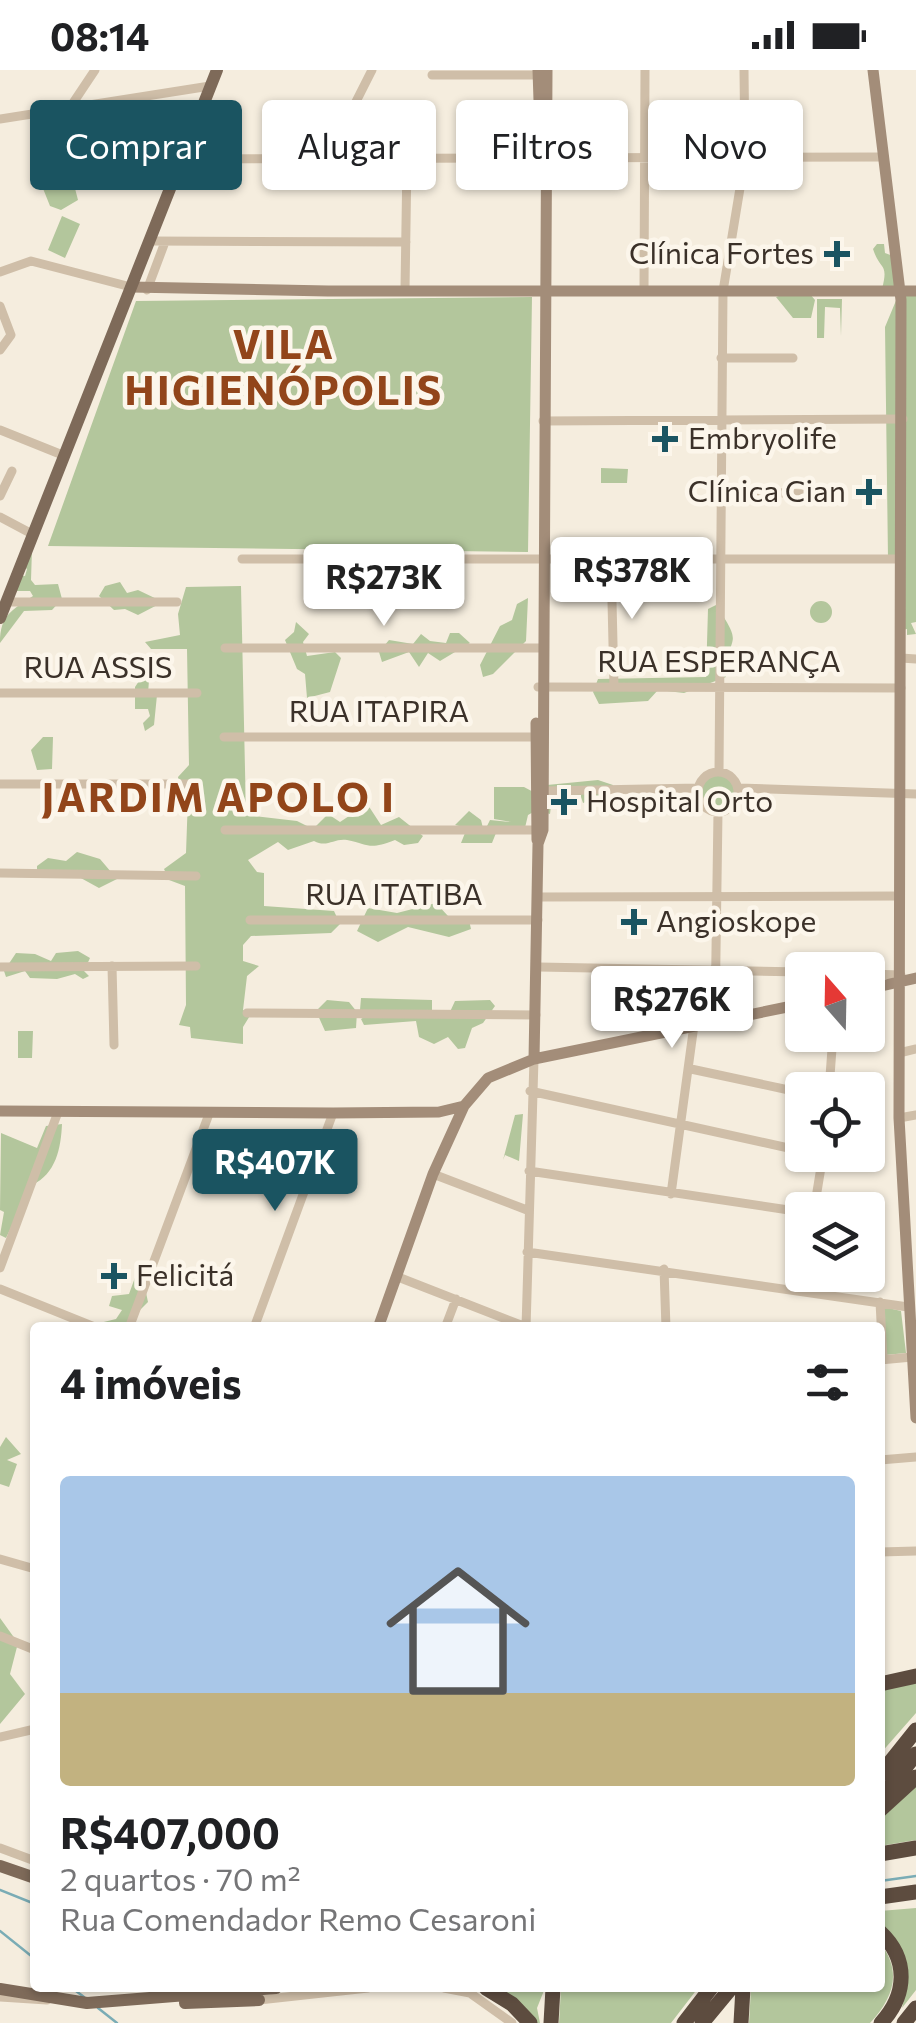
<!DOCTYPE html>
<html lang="pt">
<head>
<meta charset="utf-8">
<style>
	:root { --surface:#fff; --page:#f6f6f6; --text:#202124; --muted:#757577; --accent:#1a5461 }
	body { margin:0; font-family:Commissioner,sans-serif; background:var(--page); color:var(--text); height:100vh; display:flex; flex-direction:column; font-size:38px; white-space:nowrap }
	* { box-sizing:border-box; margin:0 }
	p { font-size:32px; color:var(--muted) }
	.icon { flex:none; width:55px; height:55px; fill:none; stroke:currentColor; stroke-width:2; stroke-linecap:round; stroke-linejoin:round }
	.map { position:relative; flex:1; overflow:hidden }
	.panel { position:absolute; left:30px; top:1252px; width:855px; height:670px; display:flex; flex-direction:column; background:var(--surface); border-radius:10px; box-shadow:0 2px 8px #0004 }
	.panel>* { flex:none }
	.banner { position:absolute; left:30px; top:30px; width:858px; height:90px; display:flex; gap:20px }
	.needle { width:65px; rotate:340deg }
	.tools { position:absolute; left:785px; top:882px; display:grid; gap:20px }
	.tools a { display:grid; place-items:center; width:100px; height:100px; border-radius:10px; background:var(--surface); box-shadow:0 2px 8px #0004; font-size:50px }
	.price { position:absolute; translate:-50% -85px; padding:0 22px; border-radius:10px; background:#fff; color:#222; font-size:32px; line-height:65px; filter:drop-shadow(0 2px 5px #0008) }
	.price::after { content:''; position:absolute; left:50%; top:60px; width:30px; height:22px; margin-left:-15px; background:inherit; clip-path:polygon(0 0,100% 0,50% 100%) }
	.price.selected { background:var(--accent); color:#fff }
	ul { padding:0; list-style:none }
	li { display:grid; align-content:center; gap:20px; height:530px; padding:0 30px }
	li span { display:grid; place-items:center; height:310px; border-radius:10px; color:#555 }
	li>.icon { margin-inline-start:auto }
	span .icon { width:180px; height:180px; fill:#fffc; stroke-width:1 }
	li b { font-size:42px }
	h2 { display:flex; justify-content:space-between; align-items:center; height:120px; padding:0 30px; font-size:42px }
	.chip { padding:0 35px; border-radius:10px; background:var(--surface); box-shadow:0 2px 8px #0004; font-size:35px; line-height:90px }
	.chip.selected { background:var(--accent); color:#fff }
	.status { display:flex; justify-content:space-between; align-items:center; height:70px; padding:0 50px; background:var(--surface); direction:ltr }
	.status svg { height:28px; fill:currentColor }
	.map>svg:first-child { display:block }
	.green { fill:#b3c69c }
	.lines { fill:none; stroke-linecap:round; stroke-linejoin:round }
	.stream { stroke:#7aacb5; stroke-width:2.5 }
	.street { stroke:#cfbea8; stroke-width:9 }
	.secondary { stroke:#a38d79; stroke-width:11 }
	.primary { stroke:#7e6a59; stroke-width:12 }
	.highway { stroke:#5d4c3f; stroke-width:15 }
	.poi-dot { fill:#1a5461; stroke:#fcf6eb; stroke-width:4 }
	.labels { text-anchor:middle; stroke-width:9; stroke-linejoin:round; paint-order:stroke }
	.poi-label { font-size:30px; fill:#3b3129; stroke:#fcf6eb; text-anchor:start }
	.street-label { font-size:30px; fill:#3b3129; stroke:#fcf6eb }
	.district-label { font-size:40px; font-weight:bold; letter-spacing:2.5px; fill:#92451a; stroke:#fcf6eb }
</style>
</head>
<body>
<div class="status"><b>08:14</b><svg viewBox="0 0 49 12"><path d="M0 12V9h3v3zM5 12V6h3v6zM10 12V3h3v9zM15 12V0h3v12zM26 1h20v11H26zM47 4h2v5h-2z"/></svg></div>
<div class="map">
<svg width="916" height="1953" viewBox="0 0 916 1953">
	<rect width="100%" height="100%" fill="#f5edde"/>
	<!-- green -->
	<path class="green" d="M532,43L530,92L523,96L507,87L505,73Z
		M55,98L71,103L78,130L61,140L50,136L38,106Z
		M62,146L80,154L65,188L48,180Z
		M877,174H884L885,183L893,186L901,204L892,219H882C889,192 880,201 873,179Z
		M804,217L815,230L811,248H793L776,227Z
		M900,221L916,223V552L911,553L916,564L907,565V559L901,560V491L888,489L885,257Z
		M532,227L528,482L48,476L136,231Z
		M817,229H842L841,266L840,238L825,237L824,268H817Z
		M601,398L628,399L627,413H601Z
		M32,479L31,510L35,515L58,514L62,529L52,540L24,541L0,573C0,545 12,540 33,526L30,521H17L16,505L25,506L27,499L19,493Z
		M120,512L127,523L138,520L163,532L138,545L125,539L114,540L99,526L105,516Z
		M241,516L246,745L297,751L313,759L328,744L340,752L355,742L359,731L366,732L381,755L399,747L423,766L418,773L404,775L395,770C369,780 370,775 347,770C334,768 327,778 314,771L288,780L278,772L248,790L257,802L264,803V836L334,841L340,854L331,863L251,866L243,875V891L259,896L247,906L243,940L251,944L243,957V974L191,968L190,957L179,955L186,935L185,816L169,810L164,799L186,783L188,727L180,722L178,707L189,695L187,579H151L145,572L180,565L178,544L186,517Z
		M528,528L526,571L493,604L483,607L480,595L500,556L512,550L517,534Z
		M810 542a11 11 0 1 1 22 0a11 11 0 1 1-22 0Z
		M716,535C746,580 727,561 726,607L684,623L658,620L648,631L599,634L593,622L598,609L706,607L708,539Z
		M296,552L309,564L303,572L307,586L335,582L341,588L330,622L307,628L305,604L297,599L285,570L294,562Z
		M450,563H459L470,573L440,591L428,583L419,597L409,582L382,592L379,582L389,570L413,574L421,564L430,571L446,573Z
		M141,608L149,610L148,624L157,625L154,655L145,661L143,653L150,646L148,639H135V617Z
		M43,667H53L52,699L37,700L31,680Z
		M701 722a17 17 0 1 1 34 0a17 17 0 1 1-34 0Z
		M598,710L613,715L610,724L583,733L581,727L552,728L550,744L537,740L528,745L524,762L496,763L492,773H461L467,758L455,755L469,741L481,750L484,762L490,750L511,752L494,749V717H524L539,725L547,715Z
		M77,782L100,789L117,809L99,818L79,807L37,808V796L48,788L66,791Z
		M436,833L448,846H468L471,859L449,867L408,857L378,872L357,861L368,838L397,843Z
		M78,881L90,888L84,901L89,906L83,909L75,904L57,909L30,908L25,901L6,907L4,901L16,883L35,884L51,891L56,883Z
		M361,928L432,930V945L449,944L455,931L490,930L495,936L483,953L472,958L465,978L458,979L448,967L434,974L419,967L416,951L364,955L361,949L369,944L360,940Z
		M327,930L349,932L357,942L356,958L325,961L316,941Z
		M18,961H33L32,988H18Z
		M523,1044L519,1091L505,1085L503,1090L515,1045Z
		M62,1054C61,1078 56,1104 32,1115L6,1168L0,1165L4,1142L0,1140L1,1063L37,1078L46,1056Z
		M297 1105a14 14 0 1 1 28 0a14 14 0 1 1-28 0Z
		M141,1191L151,1196L144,1213L148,1232L123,1257H83L116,1249L122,1240L109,1236L112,1226L129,1224Z
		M884,1237L901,1241L906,1283L885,1285Z
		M6,1367L21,1384L7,1390L17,1394L9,1417L0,1414V1377Z
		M0,1548L18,1573L10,1604L25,1624L0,1654Z
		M916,1612V1643L880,1684V1621Z
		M916,1715V1770L880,1776V1749Z
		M916,1838V1920L902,1938L907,1917L880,1857V1841Z
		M880,1873C903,1902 893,1928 870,1953H749L751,1918H880Z
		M493,1918H545L537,1938L540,1953H532Z
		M561,1918H698L671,1953H559Z"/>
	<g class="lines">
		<!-- stream -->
		<path class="stream" d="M880,1811L916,1806
			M0,1820L35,1834
			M0,1861L35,1889
			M72,1918L84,1927
			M98,1938L117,1953"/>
		<!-- street -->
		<path class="street" d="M432,5H545
			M71,36L95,0
			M0,49L210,16
			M181,89L884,87
			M327,89L372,0
			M150,171L406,172
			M0,202L31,191L131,217
			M147,220L165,172
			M405,220L407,90
			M644,221L645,0
			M0,236L11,265L0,280
			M721,288H793
			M543,351L903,349
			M0,360L65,386
			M720,420L805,424
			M0,426L12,401
			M0,447L34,465
			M611,488L614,617
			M242,489H901
			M6,532H177
			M225,578H543
			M901,588L916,589
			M538,617L901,618
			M0,623H197
			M224,667H535
			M698 722a20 20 0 1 1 40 0a20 20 0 1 1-40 0Z
			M719,702L723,221L745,88L744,0
			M0,714H196
			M738,718L916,724
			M543,721L698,718
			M225,760H540
			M0,803L196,806
			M538,827L900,826
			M250,850H538
			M112,896L114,975
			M0,897L196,896
			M539,897L802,902
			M868,904L901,905
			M247,943L536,945
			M715,951L718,742
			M899,983L916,979
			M691,999L798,1022
			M829,1020L833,965
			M530,1021L802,1081
			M899,1048L916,1045
			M529,1101L802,1142
			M433,1104L527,1140
			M671,1124L694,955
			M814,1140L823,1085
			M527,1182L908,1237
			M0,1198L58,1042
			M664,1199L666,1258
			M398,1207L526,1257
			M0,1219L97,1258
			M880,1232L883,1289
			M129,1258L209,1044
			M254,1258L333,1043
			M445,1258L456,1229
			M526,1258L534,989
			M880,1290L912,1287
			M880,1390L916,1387
			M880,1482L916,1481
			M0,1489L35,1499
			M0,1566L35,1580
			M0,1667L35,1659
			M0,1778L35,1791
			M444,1918L470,1923L512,1953
			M0,1927L47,1930
			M259,1930L368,1918"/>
		<!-- secondary -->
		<path class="secondary" d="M538,0L540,60
			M873,0L901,230L899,1048L916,1348
			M131,217L328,221H916
			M536,653L537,770
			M868,919L916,908
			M534,989L538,774L543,760L547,0
			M0,1041L333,1043L439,1042L464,1036
			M378,1258L433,1104L464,1036L488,1008L534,989L802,934"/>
		<!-- primary -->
		<path class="primary" d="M0,548L217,0
			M0,1796L35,1808
			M0,1919L87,1933L276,1918
			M185,1933L259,1930"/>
		<!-- highway -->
		<path class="highway" d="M880,1614L916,1606
			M880,1705L916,1660
			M880,1729L916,1684
			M880,1740L916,1707
			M880,1784L916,1778
			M880,1827L916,1822
			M880,1862C909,1889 907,1925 881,1953
			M486,1918L512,1934L530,1953
			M551,1953L553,1918
			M684,1953L711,1918
			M702,1953L731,1918
			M741,1953L743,1918
			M904,1953L916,1938"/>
	</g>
	<!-- markers -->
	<g class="poi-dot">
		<path d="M832 169h10v10h10v10h-10v10h-10v-10h-10v-10h10z"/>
		<path d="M660 354h10v10h10v10h-10v10h-10v-10h-10v-10h10z"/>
		<path d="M864 407h10v10h10v10h-10v10h-10v-10h-10v-10h10z"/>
		<path d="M559 717h10v10h10v10h-10v10h-10v-10h-10v-10h10z"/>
		<path d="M629 837h10v10h10v10h-10v10h-10v-10h-10v-10h10z"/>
		<path d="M109 1191h10v10h10v10h-10v10h-10v-10h-10v-10h10z"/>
	</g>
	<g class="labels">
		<!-- poi labels -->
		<g class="poi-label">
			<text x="814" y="194" text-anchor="end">Clínica Fortes</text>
			<text x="688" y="379">Embryolife</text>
			<text x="846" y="432" text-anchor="end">Clínica Cian</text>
			<text x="586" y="742">Hospital Orto</text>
			<text x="656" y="862">Angioskope</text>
			<text x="136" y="1216">Felicitá</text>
		</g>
		<!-- street labels -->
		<g class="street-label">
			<text x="719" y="602">RUA ESPERANÇA</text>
			<text x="98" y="608">RUA ASSIS</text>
			<text x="379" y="652">RUA ITAPIRA</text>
			<text x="394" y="835">RUA ITATIBA</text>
		</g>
		<!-- district labels -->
		<g class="district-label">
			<text x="284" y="289">VILA<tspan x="284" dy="46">HIGIENÓPOLIS</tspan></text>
			<text x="219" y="742">JARDIM APOLO I</text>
		</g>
	</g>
</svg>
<div class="tools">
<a><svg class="needle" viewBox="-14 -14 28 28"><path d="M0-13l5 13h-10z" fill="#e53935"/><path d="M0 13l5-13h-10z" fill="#757577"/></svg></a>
<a><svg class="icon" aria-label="locate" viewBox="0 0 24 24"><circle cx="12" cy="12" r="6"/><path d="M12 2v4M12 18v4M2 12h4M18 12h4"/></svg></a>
<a><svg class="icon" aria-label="layers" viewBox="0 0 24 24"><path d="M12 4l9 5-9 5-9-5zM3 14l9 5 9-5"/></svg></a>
</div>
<b class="price" style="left:632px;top:552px">R$378K</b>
<b class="price" style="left:384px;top:559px">R$273K</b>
<b class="price" style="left:672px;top:981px">R$276K</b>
<b class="price selected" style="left:275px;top:1144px">R$407K</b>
<div class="banner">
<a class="chip selected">Comprar</a>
<a class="chip">Alugar</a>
<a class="chip">Filtros</a>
<a class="chip">Novo</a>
</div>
<section class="panel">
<h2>4 imóveis<svg class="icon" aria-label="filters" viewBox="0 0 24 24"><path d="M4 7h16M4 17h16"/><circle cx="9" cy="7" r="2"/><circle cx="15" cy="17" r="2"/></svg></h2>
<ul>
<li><span style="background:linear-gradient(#a9c7e8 70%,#c2b280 0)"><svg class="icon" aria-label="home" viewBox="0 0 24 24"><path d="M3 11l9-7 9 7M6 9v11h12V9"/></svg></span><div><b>R$407,000</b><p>2 quartos · 70 m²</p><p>Rua Comendador Remo Cesaroni</p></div></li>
</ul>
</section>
</div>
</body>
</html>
